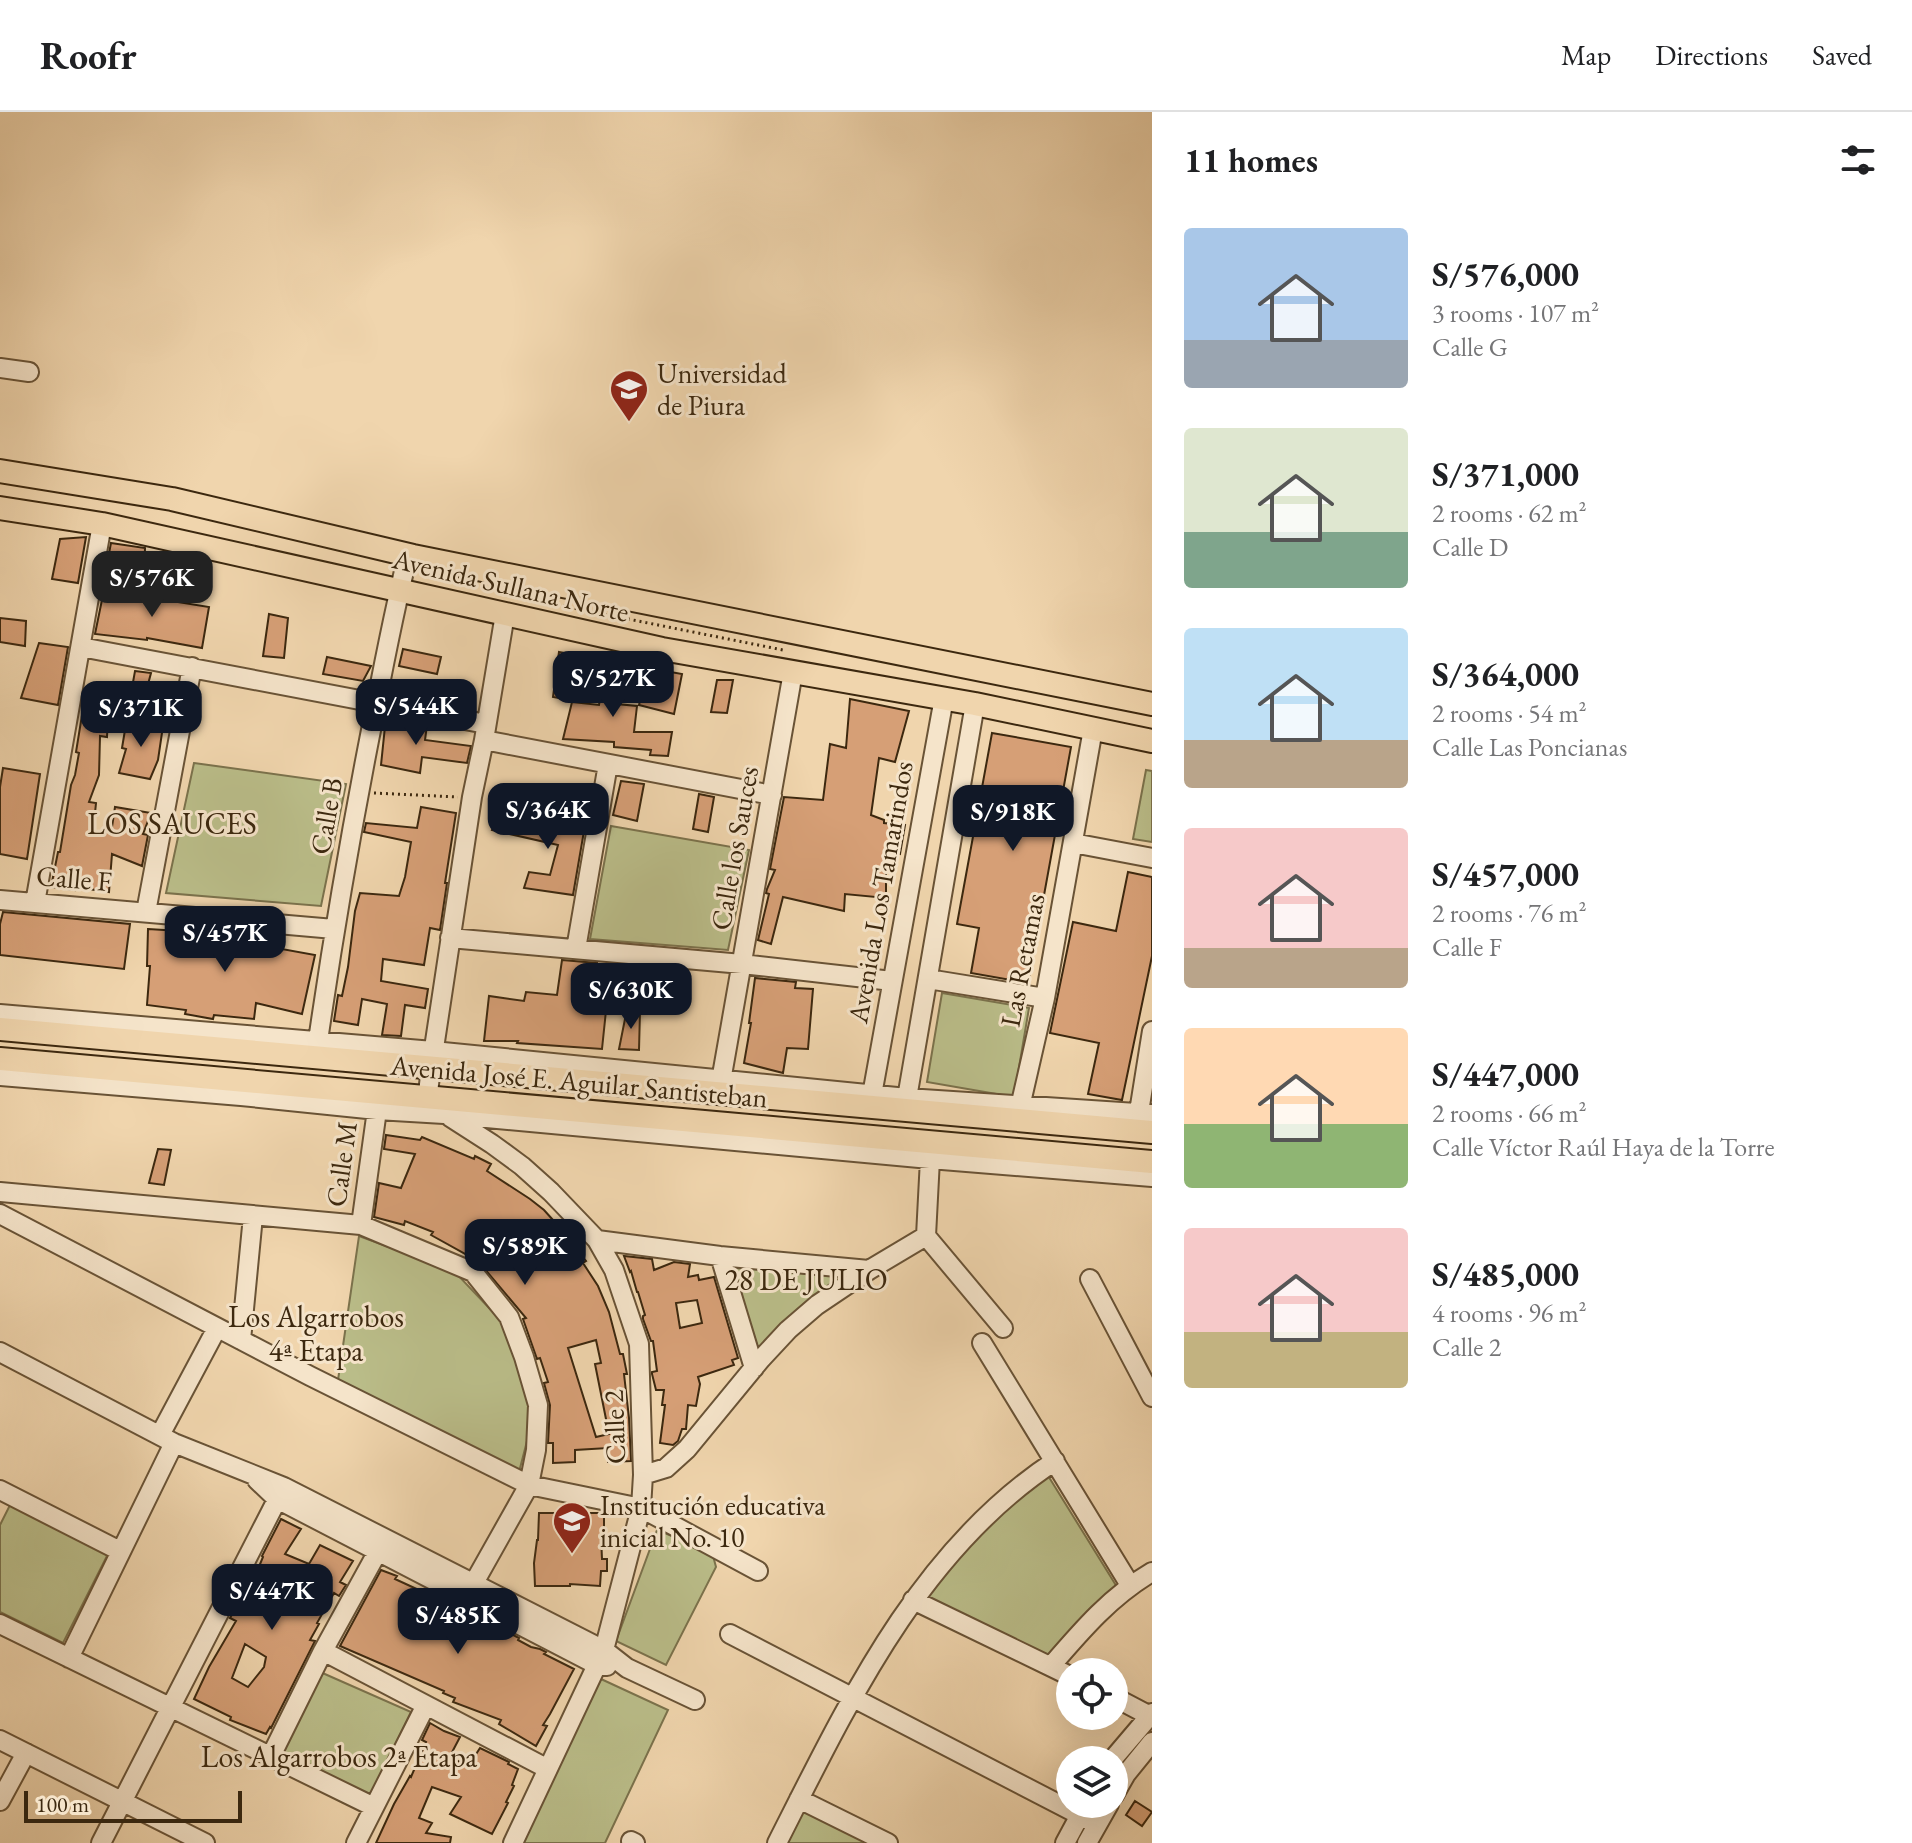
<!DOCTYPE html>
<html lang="en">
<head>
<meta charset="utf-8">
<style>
	:root { --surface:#fff; --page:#f6f6f6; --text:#202124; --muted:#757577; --line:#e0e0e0; --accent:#111827 }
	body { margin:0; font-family:"EB Garamond",serif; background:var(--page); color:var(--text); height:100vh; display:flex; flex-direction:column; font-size:30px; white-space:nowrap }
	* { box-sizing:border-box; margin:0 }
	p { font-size:26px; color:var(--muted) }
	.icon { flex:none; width:44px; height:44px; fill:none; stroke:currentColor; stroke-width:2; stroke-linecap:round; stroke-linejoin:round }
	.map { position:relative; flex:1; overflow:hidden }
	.side { display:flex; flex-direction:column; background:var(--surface); width:760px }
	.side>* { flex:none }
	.buttons { position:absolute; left:1056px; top:1546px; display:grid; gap:16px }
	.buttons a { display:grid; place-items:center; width:72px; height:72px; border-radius:50%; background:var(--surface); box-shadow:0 8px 32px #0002; font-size:40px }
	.scale { position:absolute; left:24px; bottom:20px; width:218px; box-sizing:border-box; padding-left:8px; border:4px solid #3c280f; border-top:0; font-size:22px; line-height:28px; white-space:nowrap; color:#3c280f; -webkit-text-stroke:6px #f5e4ca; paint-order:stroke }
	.price { position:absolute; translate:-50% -68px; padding:0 18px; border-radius:16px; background:var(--accent); color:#fff; font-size:26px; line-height:52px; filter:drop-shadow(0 2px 4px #0008) }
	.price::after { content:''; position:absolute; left:50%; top:48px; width:24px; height:18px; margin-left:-12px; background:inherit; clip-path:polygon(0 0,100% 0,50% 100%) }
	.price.active { background:#222; color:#fff }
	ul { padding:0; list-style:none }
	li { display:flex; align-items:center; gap:24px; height:200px; padding:0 32px }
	li span { display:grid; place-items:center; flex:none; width:224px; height:160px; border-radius:8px; color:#555 }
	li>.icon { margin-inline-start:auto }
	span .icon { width:96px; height:96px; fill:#fffc; stroke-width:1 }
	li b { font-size:34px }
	h2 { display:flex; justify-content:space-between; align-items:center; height:96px; padding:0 32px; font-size:34px }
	header { display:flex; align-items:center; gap:48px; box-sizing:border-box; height:112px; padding:0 40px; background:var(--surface); border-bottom:2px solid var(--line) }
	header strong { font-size:38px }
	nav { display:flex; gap:44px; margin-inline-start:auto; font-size:28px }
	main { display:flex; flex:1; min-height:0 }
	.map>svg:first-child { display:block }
	.green { fill:#babd89; stroke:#7b724c; stroke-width:2 }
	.building { fill:#d69f76; stroke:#3c280f; stroke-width:2; fill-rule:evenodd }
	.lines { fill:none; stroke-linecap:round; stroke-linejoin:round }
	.minor-casing { stroke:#695336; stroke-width:22 }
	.major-casing { stroke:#3c280f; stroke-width:26 }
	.path { stroke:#3c280f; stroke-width:3; stroke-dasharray:2 4; stroke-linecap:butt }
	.minor { stroke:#f5e4ca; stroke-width:18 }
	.major { stroke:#f0d5ad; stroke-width:22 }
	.labels { text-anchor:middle; stroke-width:6; stroke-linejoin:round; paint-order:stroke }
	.poi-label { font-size:28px; fill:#3c280f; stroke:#f5e4ca; text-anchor:start }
	.street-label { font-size:28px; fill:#3c280f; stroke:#f5e4ca }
	.neighbourhood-label { font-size:30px; fill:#3c280f; stroke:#f5e4ca }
</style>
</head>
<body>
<header>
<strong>Roofr</strong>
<nav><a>Map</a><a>Directions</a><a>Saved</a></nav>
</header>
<main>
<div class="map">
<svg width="1152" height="1731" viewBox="0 0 1152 1731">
	<rect width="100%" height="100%" fill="#f0d5ad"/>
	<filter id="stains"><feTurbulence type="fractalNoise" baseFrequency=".0025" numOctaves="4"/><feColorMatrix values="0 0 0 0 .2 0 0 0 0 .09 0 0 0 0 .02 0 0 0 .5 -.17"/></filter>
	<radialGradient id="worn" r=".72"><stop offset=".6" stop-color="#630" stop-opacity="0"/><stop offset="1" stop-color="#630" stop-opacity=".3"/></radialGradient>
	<!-- green -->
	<path class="green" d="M194,651L346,672L321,794L166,781Z
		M1146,658L1152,659V730L1133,727Z
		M611,714L749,738L728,838L590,827Z
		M942,881L1029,896L1014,985L927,970Z
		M359,1124L454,1159L510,1218L533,1306L519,1360L338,1268Z
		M732,1156L844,1163L758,1236Z
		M1047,1362L1117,1475L1077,1510L1049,1545L921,1486L986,1410Z
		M10,1393L108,1442L63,1531L0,1500V1413Z
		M657,1418L712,1440L716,1455L666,1553L616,1529Z
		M318,1559L411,1600L370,1684L278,1639Z
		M601,1567L668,1598L605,1731H520Z
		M801,1692L879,1731H782Z"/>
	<!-- building -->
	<path class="building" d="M86,425L78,471L52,467L60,427Z
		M111,431L145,436L144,468L106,457Z
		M104,478L154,484L153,486L209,495L202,536L147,526V528L95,522Z
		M269,502L288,506L284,546L263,544Z
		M0,506L26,509L25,534L0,530Z
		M39,531L68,535L58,593L21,586Z
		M403,537L441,545L437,562L399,554Z
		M559,540L577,543L571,588L553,585Z
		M327,545L371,554L363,569L323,562Z
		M607,547L624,550L617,592L637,594L634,620H672L668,644L650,643L651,638L614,635V630L563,627L572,590L599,593Z
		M648,556L682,562L674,602L639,593Z
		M135,559L151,561L143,591L130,587Z
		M717,568H733L727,601L711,600Z
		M850,587L909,599L895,650L879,646L871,703L884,708V711L905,713L900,742L886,737V786L845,782L844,799L783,785L771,832L758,828L769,782L766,781L767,777L775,758L770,757L784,685L823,688L830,632L846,636Z
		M83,597L108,602L107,625L100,624L99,663L89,690L96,691L93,721L102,723L104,715H112L115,695L151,701L143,722L148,723L142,754L112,742L109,780L75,775V778L51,775L58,740H60L71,673L75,663L79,641L76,640Z
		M386,605L427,613L425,628L471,634L467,651L422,645L420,661L381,653Z
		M127,606L139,608L138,610L163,614L158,648L150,667L119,661L126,637L122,636Z
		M992,621L1071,635L1028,871L971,861L979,816L957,812Z
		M3,656L40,662L27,747L0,742V675Z
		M621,669L644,672L637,709L613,703Z
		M699,682L714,685L708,720L693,717Z
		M421,695L456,701L445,771H447L440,818L430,816L424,853L383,847L381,869L428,877L425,896L405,893L401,924L382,923L387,892L362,887L358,913L334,909L338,883L342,884L348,855L355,799L360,781L399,784L405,765L411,730L364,720L366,711L417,716Z
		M498,700L584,719L573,783L524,776L529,760L550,763L558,733L492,718Z
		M1128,760L1152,765V844L1122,988L1088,982L1099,931L1050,921L1073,810L1116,819Z
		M3,800L130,812L124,857L0,843V812Z
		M148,817L277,825L276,836L315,843L302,902L256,891L254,907L214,903L213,907L185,902L186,898L147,893L150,854H147Z
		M562,848L597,851L595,888L607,889L602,937L517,931L518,929H484L489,884L524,889L526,880L557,883Z
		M645,855L671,858L666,901L640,899Z
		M755,866L796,870L795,876L813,877L808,937L787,936L783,961L744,951L751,911H749Z
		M627,897L640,899L639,938L619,937Z
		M386,1023L420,1028L422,1025L474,1047L475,1044L491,1052L487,1059L530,1087L544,1098L562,1118L586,1149L583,1151L598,1174L609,1200L620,1242H623L627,1262H624L629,1306L631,1349L608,1350V1336L575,1338V1350L553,1351V1331H548L550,1293L544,1271L548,1270L540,1246L537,1247L523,1207L526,1206L478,1149L431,1123L433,1120L405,1109L404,1113L374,1105L379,1071L401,1076L415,1042L384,1037ZM514,1109L522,1117L526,1112L550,1137L527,1154L522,1147L519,1149L496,1132ZM596,1228L601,1251L595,1252L609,1322L596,1325L568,1236Z
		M158,1037L171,1038L164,1073L149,1071Z
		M624,1144L652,1147L654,1158L674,1150L690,1152L688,1165L698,1163L699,1168L714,1165L738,1246L732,1248L734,1253L698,1265L700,1272L696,1294L688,1293L686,1317H682L678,1329L673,1333L660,1331L665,1293H662L664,1278H656L652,1262V1260L657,1259L653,1229H651L643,1207V1204L645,1203L638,1180H637L631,1159L630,1160ZM697,1188L702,1211L680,1216L676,1191Z
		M539,1401H604V1424H601L602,1447H607V1459H601L600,1474L570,1472V1474H535L534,1451L537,1428H538Z
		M281,1407L301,1417L285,1442L309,1452L320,1433L353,1449L340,1470L346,1473L339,1484L334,1481L317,1511L319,1512L310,1528L315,1529L271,1616L270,1615L266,1622L230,1608L231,1605L194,1587L209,1555L236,1509L230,1506L258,1457L263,1445L262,1444ZM245,1532L266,1545L264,1555L248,1575L232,1566Z
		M381,1458L397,1464L395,1467L445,1490L444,1493L469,1505L471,1501L519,1526L518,1528L531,1535L540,1537L546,1540L544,1542L574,1557L550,1602L543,1613L547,1614L536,1634L499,1612L501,1608L453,1590L455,1586L443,1581L444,1579L340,1534Z
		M430,1611L444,1619L460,1625L449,1646L469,1653L480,1636L509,1650L508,1652L518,1657L512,1673L514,1674L506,1690L508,1691L492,1722L450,1702L461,1685L432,1675L419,1706L432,1711L426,1721L451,1725L450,1731H376L394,1692L410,1664L411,1665L426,1630L422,1628Z
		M1135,1689L1152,1700L1142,1714L1126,1703Z"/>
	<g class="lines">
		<!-- minor casing -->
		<g class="minor-casing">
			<path id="minor" d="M0,256L29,260
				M81,535L486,612
				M484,628L772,683
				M1073,731L1152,746
				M0,788L334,817
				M35,791L102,412
				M146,800L192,555
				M450,826L742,852L892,869
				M576,837L608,652
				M928,867L1045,886
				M0,902L433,939L907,986L1152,1002
				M318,929C334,818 353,708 375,598C385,546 395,494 408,443
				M0,964L241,984L377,998L444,1002L930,1047L1152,1065
				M721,969L793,560
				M872,983L944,586
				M907,986L975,592
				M1020,995L1045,886L1093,617
				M426,997L431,956L472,685L484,628L505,502
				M1139,1000L1152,919
				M450,1005L492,1032L522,1054L551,1080L597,1128L614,1158L639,1232L643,1363L641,1396L604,1538L513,1731
				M0,1080L361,1113L473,1160L509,1205L524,1245L538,1293L536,1338L529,1373L466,1485
				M0,1102L310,1264L529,1373L641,1396L758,1459
				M361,1113L377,998
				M926,1124L1003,1216
				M926,1124L930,1047
				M597,1128L720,1144L869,1158
				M720,1144L754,1256
				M1090,1167L1152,1285
				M241,1228L253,1104
				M982,1231L1130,1473
				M0,1240L174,1331L284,1375L604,1538L627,1556L695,1588
				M160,1323L217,1216
				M643,1363L666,1356L687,1337L761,1247L788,1218L817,1193L869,1158L926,1124
				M257,1368L277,1387L597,1553L607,1554
				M0,1378L120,1439
				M913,1488L1070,1564
				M0,1512L374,1695
				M730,1522L1097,1712
				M323,1539L548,1657
				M69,1546L174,1331
				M1051,1554C1082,1518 1111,1484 1152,1460
				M1114,1585L1152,1605
				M0,1628L205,1731
				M271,1644L323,1539L383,1430
				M1112,1648L1152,1601
				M1114,1683L1126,1662L1152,1630
				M799,1687L888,1731
				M0,1689L26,1641
				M631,1729L635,1731
				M101,1731L282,1378
				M356,1731L426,1593
				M777,1731C848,1591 919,1438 1055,1349
				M1065,1731L1086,1692
				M1087,1731L1109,1692"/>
		</g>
		<!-- major casing -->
		<g class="major-casing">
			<path id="major" d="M0,359L172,387L413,444L1152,592
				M0,396L102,412L662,537L975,592L1152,629
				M0,917L1152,1020
				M0,947L1152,1050"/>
		</g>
		<!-- path -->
		<path class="path" d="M563,494L783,538
			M374,681L458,685"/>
		<!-- minor -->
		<use href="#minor" class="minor"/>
		<!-- major -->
		<use href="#major" class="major"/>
	</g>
	<!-- icons -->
	<defs>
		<g id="university-pin" transform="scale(2)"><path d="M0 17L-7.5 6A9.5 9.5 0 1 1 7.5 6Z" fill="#8f2418" stroke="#f5e4ca"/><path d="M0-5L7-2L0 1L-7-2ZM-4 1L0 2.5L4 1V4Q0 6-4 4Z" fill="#fff"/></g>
		<g id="school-pin" transform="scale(2)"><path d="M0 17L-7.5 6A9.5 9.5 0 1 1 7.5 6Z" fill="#8f2418" stroke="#f5e4ca"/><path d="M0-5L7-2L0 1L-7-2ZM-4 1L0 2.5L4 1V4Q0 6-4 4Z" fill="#fff"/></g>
	</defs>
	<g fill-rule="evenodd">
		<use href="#university-pin" x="629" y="277"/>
		<use href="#school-pin" x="572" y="1409"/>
	</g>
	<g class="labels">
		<!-- poi labels -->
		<g class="poi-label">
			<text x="657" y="271">Universidad<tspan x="657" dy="32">de Piura</tspan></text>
			<text x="600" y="1403">Institución educativa<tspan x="600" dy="32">inicial No. 10</tspan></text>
		</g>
		<!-- street labels -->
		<g class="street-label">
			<text transform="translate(511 473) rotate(13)" y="10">Avenida Sullana Norte</text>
			<text transform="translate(326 704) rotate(-80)" y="10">Calle B</text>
			<text transform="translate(734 736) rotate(-80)" y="10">Calle los Sauces</text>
			<text transform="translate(74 766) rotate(5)" y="10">Calle F</text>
			<text transform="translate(880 780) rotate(-80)" y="10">Avenida Los Tamarindos</text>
			<text transform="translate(1022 848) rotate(-79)" y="10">Las Retamas</text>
			<text transform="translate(579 969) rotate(5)" y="10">Avenida José E. Aguilar Santisteban</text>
			<text transform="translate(341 1052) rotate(-82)" y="10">Calle M</text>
			<text transform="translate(614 1315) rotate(-92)" y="10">Calle 2</text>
		</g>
		<!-- neighbourhood labels -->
		<g class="neighbourhood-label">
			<text x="172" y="722">LOS SAUCES</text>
			<text x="806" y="1178">28 DE JULIO</text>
			<text x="316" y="1215">Los Algarrobos<tspan x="316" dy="34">4ª Etapa</tspan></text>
			<text x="339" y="1655">Los Algarrobos 2ª Etapa</text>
		</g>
	</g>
	<rect width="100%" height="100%" filter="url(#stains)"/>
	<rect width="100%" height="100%" fill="url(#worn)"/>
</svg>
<div class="buttons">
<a><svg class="icon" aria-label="locate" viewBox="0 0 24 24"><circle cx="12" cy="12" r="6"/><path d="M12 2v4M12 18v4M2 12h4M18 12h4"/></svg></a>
<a><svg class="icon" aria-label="layers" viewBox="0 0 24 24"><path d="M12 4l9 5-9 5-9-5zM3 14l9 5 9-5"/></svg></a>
</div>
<div class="scale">100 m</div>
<b class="price active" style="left:152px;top:507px">S/576K</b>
<b class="price" style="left:613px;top:607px">S/527K</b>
<b class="price" style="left:416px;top:635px">S/544K</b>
<b class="price" style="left:141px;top:637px">S/371K</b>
<b class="price" style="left:548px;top:739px">S/364K</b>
<b class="price" style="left:1013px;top:741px">S/918K</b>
<b class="price" style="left:225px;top:862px">S/457K</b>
<b class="price" style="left:631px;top:919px">S/630K</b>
<b class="price" style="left:525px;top:1175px">S/589K</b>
<b class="price" style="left:272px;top:1520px">S/447K</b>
<b class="price" style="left:458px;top:1544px">S/485K</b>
</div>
<section class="side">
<h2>11 homes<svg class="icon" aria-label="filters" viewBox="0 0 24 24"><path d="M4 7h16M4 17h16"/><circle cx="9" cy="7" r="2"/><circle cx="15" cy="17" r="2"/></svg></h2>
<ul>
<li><span style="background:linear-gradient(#a9c7e8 70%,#9aa5b1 0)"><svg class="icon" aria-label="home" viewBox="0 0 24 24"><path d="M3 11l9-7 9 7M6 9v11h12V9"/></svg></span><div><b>S/576,000</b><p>3 rooms · 107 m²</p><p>Calle G</p></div></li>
<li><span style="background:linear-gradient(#dfe7d0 65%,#7fa58c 0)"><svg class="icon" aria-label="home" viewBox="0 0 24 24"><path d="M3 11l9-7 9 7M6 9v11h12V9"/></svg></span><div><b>S/371,000</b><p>2 rooms · 62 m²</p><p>Calle D</p></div></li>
<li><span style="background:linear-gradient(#bfe0f5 70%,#b9a48a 0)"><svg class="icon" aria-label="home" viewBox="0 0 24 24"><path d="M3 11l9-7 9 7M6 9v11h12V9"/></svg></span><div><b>S/364,000</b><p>2 rooms · 54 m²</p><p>Calle Las Poncianas</p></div></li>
<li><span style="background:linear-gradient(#f6c9c9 75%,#b9a48a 0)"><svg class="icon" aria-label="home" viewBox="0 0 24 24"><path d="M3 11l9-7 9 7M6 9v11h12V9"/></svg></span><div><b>S/457,000</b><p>2 rooms · 76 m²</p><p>Calle F</p></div></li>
<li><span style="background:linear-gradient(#ffd9b3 60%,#8fb573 0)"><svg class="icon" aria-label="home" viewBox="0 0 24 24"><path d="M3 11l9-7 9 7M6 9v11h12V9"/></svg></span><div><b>S/447,000</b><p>2 rooms · 66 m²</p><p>Calle Víctor Raúl Haya de la Torre</p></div></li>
<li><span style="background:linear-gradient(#f6c9c9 65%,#c2b280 0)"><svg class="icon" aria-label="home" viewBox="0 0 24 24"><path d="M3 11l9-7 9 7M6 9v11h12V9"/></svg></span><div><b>S/485,000</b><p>4 rooms · 96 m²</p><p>Calle 2</p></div></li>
</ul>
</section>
</main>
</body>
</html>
